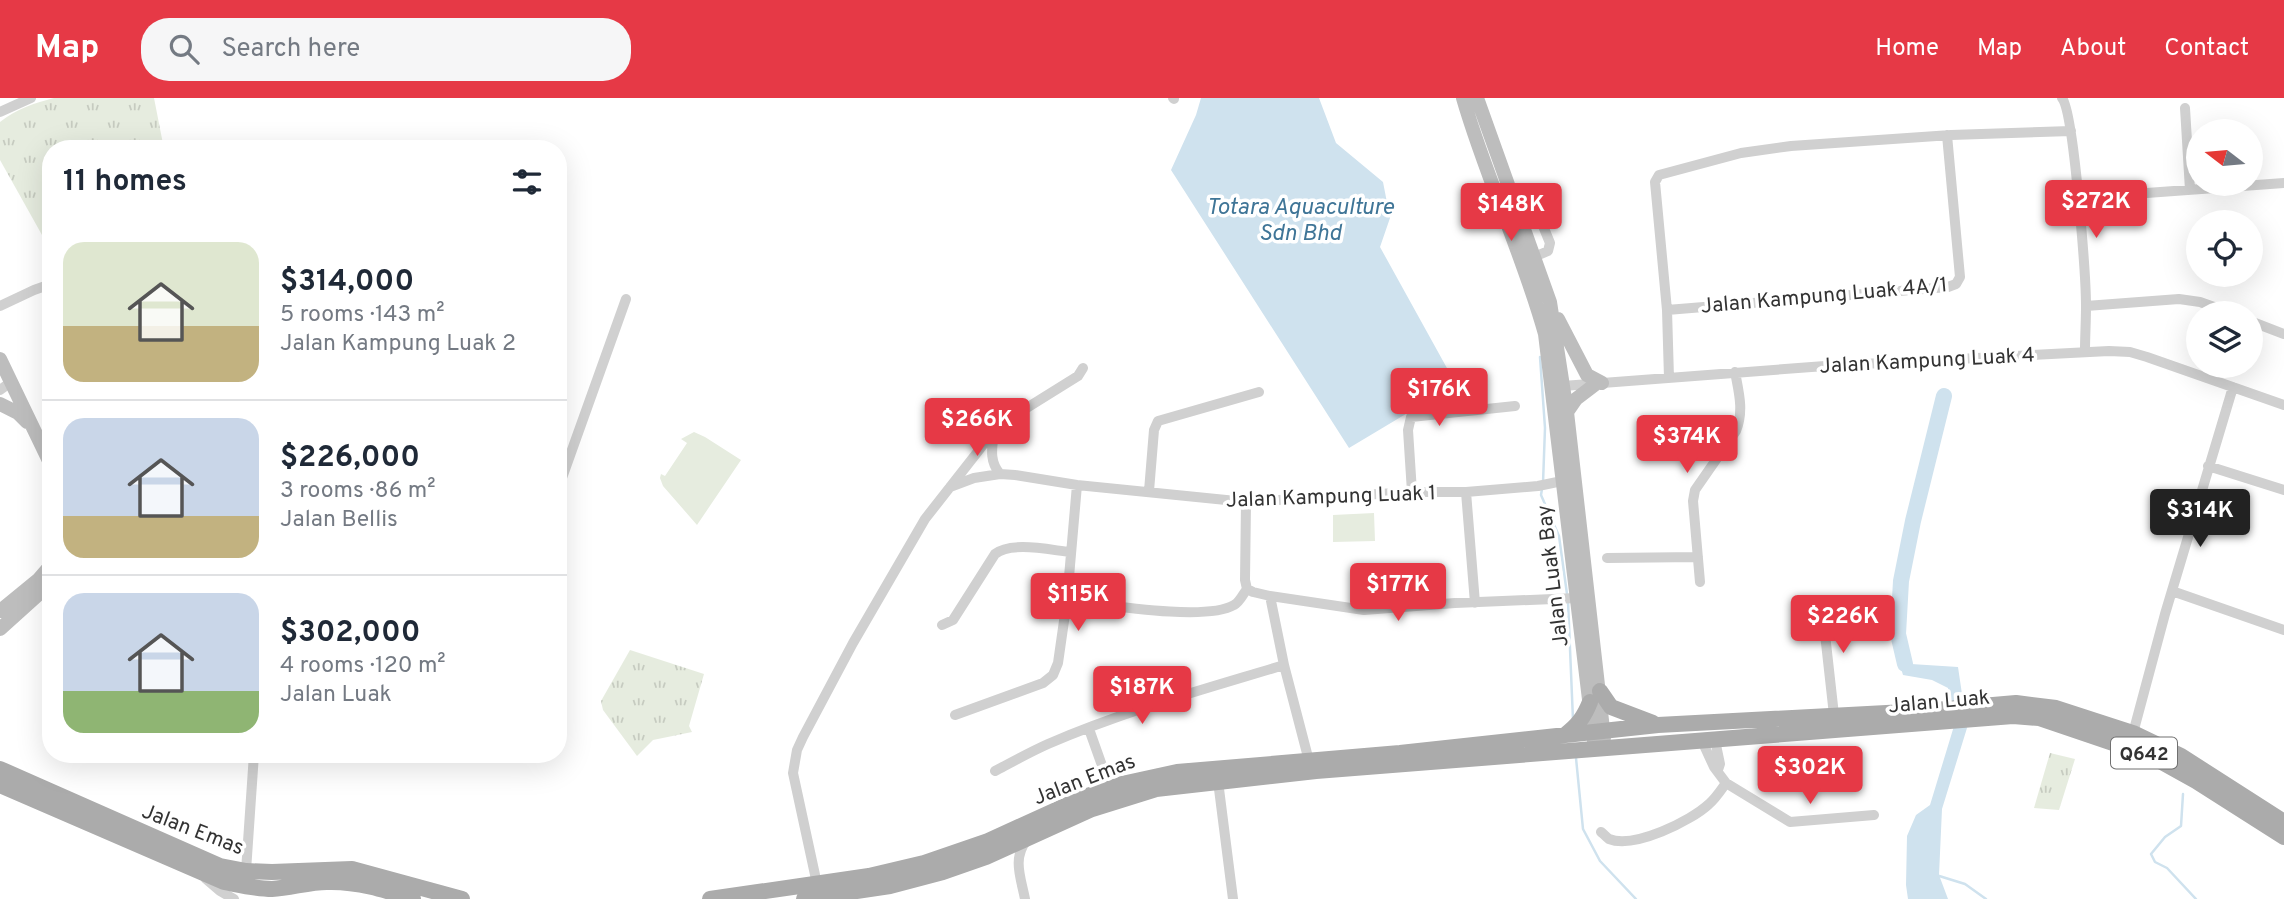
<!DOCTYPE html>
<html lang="en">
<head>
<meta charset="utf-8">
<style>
	:root { --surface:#fff; --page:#f6f6f7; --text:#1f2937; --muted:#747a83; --line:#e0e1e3; --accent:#e63946 }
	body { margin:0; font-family:Overpass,sans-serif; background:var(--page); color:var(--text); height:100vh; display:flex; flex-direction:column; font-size:26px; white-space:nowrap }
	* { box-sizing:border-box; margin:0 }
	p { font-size:23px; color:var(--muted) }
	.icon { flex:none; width:38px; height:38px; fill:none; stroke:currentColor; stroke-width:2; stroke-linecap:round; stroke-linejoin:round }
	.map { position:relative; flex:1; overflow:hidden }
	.drawer { position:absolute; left:42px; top:42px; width:525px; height:623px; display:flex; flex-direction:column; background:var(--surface); border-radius:28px; box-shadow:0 7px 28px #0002 }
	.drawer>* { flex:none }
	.needle { width:46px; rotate:286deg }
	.tools { position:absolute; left:2186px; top:21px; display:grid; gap:14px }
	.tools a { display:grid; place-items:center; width:77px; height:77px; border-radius:50%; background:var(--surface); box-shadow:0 7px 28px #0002; font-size:35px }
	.price { position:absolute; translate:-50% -60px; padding:0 16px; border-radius:7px; background:var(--accent); color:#fff; font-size:23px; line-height:46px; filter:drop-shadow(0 2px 4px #0008) }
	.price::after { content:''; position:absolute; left:50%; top:42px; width:21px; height:16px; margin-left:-10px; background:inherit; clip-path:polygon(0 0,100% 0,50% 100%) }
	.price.selected { background:#222; color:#fff }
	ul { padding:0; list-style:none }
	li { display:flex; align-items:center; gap:21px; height:175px; padding:0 21px }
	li+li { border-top:2px solid var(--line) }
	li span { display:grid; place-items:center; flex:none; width:196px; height:140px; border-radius:21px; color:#555 }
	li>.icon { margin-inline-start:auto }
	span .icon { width:84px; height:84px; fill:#fffc; stroke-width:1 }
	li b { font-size:30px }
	h2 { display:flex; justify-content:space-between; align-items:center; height:84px; padding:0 21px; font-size:30px }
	header { display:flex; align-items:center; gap:42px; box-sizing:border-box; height:98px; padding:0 35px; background:var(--accent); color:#fff }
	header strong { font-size:33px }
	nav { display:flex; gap:38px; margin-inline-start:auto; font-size:24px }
	.search { width:490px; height:63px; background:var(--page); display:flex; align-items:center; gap:18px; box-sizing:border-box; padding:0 24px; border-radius:28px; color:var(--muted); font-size:26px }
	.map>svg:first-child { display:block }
	.grass { fill:url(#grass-tufts) }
	.park { fill:#e6ecdf }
	.water { fill:#cfe2ee }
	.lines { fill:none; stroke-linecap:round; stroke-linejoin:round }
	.stream { stroke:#cfe2ee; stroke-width:2.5 }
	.river { stroke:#cfe2ee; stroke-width:16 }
	.street { stroke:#d0d0d0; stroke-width:10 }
	.secondary { stroke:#bdbdbd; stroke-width:14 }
	.primary { stroke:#ababab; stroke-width:16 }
	.labels { text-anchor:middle; stroke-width:7; stroke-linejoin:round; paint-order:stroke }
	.shield { fill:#fff; stroke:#707070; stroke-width:2 }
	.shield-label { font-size:19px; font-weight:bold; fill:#333 }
	.street-label { font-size:21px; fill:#333; stroke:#fff }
	.water-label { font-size:23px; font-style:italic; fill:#3f7597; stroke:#fff }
</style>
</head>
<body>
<header>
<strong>Map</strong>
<div class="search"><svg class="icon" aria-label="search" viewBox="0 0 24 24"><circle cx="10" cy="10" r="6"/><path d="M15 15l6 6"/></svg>Search here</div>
<nav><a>Home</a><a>Map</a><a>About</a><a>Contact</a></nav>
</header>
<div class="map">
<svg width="2284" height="801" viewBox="0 0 2284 801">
	<defs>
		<pattern id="grass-tufts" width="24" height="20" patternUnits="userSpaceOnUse" patternTransform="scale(1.75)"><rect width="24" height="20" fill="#e6ecdf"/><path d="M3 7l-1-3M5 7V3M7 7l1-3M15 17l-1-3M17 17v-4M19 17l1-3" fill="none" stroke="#c6cbc0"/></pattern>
	</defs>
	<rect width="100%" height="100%" fill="#fff"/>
	<!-- grass -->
	<path class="grass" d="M54,0H154L164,51H51V135L42,137L0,62V24C16,11 35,5 54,0Z
		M630,552L704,576L689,628L692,634L653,642L637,658L603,612L601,603Z
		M2050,655L2075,661L2059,712L2034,710Z"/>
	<!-- park -->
	<path class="park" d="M694,334L705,339L741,362L697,427L663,388L660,380L661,376L665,378L687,345L681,341Z
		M1374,415L1375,443L1333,444V417Z"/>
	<!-- water -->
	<path class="water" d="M1201,0H1319L1336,45L1383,84L1390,120L1380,149L1453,281L1451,289L1349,350L1171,72L1196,17Z
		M1905,546L1906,555L1911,566L1958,569L1967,630L1942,711L1939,777L1948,801H1908L1906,787L1907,738L1916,717L1930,707L1954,628L1948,590L1932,582L1903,577L1895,550Z"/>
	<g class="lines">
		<!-- stream -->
		<path class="stream" d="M1540,259L1545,330L1543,385
			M1542,391L1541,397L1559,438L1567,496
			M1568,503L1573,622
			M1576,660L1583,731L1600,763L1636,801
			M2183,696L2181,728L2165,739L2151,756L2155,764L2167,770L2196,801
			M1936,777L1965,786L1986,801"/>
		<!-- river -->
		<path class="river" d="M1905,566L1898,536L1901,483L1913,423L1944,298"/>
		<!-- street -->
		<path class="street" d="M1173,0L1174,1
			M2062,0C2074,14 2086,181 2086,209C2086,224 2085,238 2085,253
			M2185,10L2190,92
			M0,14L31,0
			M1530,96L1550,145L1548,153L1534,159
			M2078,100L2284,85
			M0,208L34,192L51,186
			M2086,208L2179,201L2200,204L2231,215
			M1667,212L1948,189L1956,186L1960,179L1947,37
			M2250,223L2284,236
			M1669,280L1667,212L1655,84L1659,77L1741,55L1791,48L1951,37L2071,33
			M1563,288L1825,268L2109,253L2130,254L2147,259L2284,307
			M0,292L11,284
			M994,334C992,350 989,363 1000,376
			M38,343L51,336
			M2208,368L2284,392
			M950,389L974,380L1000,376L1015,377L1077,387L1246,404L1412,394H1466L1538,388L1567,382
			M558,391L626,201
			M1149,393L1154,332L1158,323L1259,294
			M1412,394L1408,332L1411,319L1515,308
			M1466,394L1475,505
			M1246,404L1245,482L1247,491
			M1607,460L1698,459
			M1700,484L1693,403L1695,392L1736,333C1744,313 1739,295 1735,274
			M1247,491L1253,494L1270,498L1364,512L1455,505L1577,500
			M2172,493L2284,532
			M1270,498L1284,567L1309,663
			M1067,502C1103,506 1205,524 1234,507C1240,504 1243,496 1247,491
			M942,527L953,522L995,456C1011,443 1050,452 1070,454
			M955,617L1043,585L1053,577L1058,565L1067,502L1077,387
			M1834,617L1824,527L1884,526
			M1089,631L1110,690
			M2132,639L2165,516L2233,289
			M1715,642L1720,666L1718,672
			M1702,643L1714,669L1726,685L1790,724L1874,717
			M995,673C1012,664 1030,654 1048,646C1124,613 1205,591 1284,567
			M1218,683L1233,801
			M1601,734C1604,736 1606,739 1609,741C1634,751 1691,723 1709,706C1716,700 1721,692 1726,685
			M246,773L254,656
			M206,781L220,793L234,801
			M817,786L793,675L797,652L803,639L853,545L925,421L994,333L1012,319L1078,278L1083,270
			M1025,801C1021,780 1012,760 1027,742"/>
		<!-- secondary -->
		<path class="secondary" d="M1463,0C1486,80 1523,156 1545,236L1594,643
			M1477,0L1550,204L1567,314L1604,640
			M1558,221L1587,277L1602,285
			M0,261L51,367
			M0,306L18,315L27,324
			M1567,314L1576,301L1597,285
			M0,513L38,482L51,467
			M0,531L51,485"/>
		<!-- primary -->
		<path class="primary" d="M1600,593L1611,609L1653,625
			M1565,637C1578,627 1584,619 1590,604
			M0,671L220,768L246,773L272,774L352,771L462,801
			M0,687L224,784C240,787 256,791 272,791C291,790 309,784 327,784C357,783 385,792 413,801
			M710,801L869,778L924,765L988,743L1087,698L1122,686L1177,674L1400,655L1658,627L1924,613L2016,605L2056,610L2133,635L2181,658L2284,724
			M804,801L890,788L943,774L986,759L1092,711L1156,691L1316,673L2013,618L2039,620L2151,658L2196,683L2284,739"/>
	</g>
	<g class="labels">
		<!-- shield labels -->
		<rect class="shield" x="2111" y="639.5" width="66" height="31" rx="5"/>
		<g class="shield-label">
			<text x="2144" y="662">Q642</text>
		</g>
		<!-- street labels -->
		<g class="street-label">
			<text transform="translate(1824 197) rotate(-5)" y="7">Jalan Kampung Luak 4A/1</text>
			<text transform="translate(1927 262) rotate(-3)" y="7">Jalan Kampung Luak 4</text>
			<text transform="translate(1331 398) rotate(-2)" y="7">Jalan Kampung Luak 1</text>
			<text transform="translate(1552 478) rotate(-97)" y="7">Jalan Luak Bay</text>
			<text transform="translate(1939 603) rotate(-5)" y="7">Jalan Luak</text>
			<text transform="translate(1084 681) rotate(-21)" y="7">Jalan Emas</text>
			<text transform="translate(193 731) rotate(21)" y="7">Jalan Emas</text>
		</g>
		<!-- water labels -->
		<g class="water-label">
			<text x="1300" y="116">Totara Aquaculture<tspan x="1300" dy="26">Sdn Bhd</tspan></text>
		</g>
	</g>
</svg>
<div class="tools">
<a><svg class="needle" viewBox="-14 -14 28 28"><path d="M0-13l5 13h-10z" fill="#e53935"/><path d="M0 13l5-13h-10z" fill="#747a83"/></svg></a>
<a><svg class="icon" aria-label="locate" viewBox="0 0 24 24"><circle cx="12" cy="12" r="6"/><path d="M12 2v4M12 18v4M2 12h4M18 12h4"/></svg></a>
<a><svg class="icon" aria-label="layers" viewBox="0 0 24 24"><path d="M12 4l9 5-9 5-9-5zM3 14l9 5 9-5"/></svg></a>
</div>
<b class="price" style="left:2096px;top:142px">$272K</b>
<b class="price" style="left:1511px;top:145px">$148K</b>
<b class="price" style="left:1439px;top:330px">$176K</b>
<b class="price" style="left:977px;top:360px">$266K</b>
<b class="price" style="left:1687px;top:377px">$374K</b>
<b class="price selected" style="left:2200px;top:451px">$314K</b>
<b class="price" style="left:1398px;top:525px">$177K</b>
<b class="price" style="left:1078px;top:535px">$115K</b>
<b class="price" style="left:1843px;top:557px">$226K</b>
<b class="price" style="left:1142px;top:628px">$187K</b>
<b class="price" style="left:1810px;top:708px">$302K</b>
<section class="drawer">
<h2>11 homes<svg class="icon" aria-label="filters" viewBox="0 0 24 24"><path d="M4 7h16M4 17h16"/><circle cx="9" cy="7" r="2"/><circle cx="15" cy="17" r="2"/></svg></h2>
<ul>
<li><span style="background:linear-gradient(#dfe7d0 60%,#c2b280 0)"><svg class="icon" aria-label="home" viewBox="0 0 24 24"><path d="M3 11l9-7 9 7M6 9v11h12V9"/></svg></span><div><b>$314,000</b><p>5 rooms · 143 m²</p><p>Jalan Kampung Luak 2</p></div></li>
<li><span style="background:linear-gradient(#c9d6e8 70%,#c2b280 0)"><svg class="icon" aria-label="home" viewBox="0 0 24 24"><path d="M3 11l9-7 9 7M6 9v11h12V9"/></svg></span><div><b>$226,000</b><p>3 rooms · 86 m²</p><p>Jalan Bellis</p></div></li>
<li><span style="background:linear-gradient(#c9d6e8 70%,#8fb573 0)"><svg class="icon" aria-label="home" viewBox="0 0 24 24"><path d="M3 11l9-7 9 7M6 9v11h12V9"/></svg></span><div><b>$302,000</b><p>4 rooms · 120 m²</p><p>Jalan Luak</p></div></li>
</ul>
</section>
</div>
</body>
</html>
